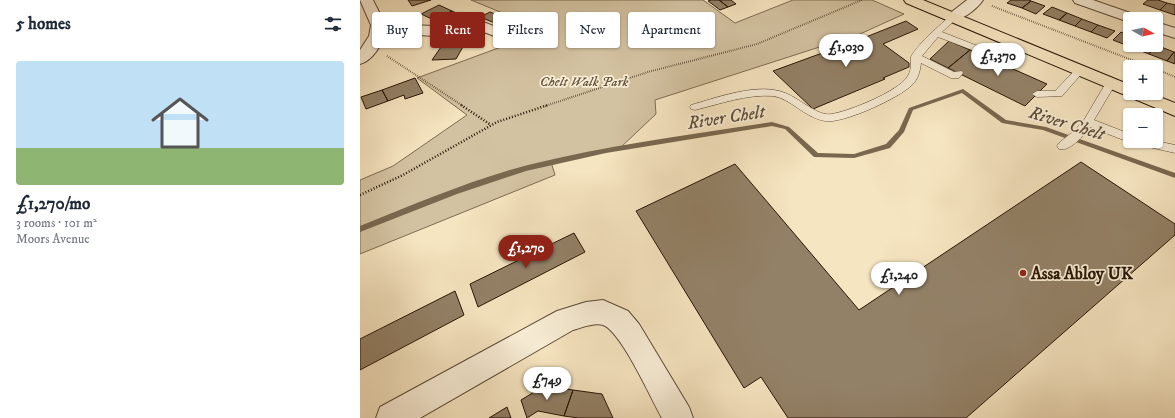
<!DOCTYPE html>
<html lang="en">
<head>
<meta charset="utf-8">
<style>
	:root { --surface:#fff; --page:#f6f6f7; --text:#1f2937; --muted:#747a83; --line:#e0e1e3; --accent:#8f2418 }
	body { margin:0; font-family:"IM FELL DW Pica",serif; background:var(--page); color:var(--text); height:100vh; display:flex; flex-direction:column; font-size:15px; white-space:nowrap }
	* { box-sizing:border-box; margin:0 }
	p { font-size:13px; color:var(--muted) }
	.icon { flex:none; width:22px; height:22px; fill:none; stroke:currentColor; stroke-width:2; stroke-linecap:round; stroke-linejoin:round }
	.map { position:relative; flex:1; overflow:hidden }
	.sheet { display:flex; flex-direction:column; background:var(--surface); width:360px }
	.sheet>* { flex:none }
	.guide { position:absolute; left:12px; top:12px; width:380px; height:36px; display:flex; gap:8px }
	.needle { width:26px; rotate:98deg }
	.fabs { position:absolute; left:763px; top:12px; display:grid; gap:8px }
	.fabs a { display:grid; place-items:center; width:40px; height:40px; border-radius:4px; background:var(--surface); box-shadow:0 1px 3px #0004; font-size:20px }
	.price { position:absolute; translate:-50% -34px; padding:0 9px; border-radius:14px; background:#fff; color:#222; font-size:13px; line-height:26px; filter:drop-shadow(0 1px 2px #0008) }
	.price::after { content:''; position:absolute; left:50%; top:24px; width:12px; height:9px; margin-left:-6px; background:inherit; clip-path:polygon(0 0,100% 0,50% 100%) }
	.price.selected { background:var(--accent); color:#fff }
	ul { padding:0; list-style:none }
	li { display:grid; align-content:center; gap:8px; height:212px; padding:0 16px }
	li+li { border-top:1px solid var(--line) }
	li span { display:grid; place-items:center; height:124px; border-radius:4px; color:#555 }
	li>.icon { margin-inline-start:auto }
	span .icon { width:72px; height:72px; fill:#fffc; stroke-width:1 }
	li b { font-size:17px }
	h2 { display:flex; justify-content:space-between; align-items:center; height:48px; padding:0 16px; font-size:17px }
	.tag { padding:0 14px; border-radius:4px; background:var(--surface); box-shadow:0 1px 3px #0004; font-size:14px; line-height:36px }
	.tag.selected { background:var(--accent); color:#fff }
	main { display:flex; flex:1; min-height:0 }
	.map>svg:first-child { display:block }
	.green { fill:#d3c2a1; stroke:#7d6c53 }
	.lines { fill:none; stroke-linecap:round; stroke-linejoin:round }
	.stream { fill:#79674f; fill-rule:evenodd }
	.building { fill:#938167; stroke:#271505 }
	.service-casing { stroke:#5b4934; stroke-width:1 }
	.minor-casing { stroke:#5b4934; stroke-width:2 }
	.primary-casing { stroke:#271505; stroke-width:2 }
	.path-far1 { stroke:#271505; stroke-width:2; stroke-dasharray:0.5 1.5; stroke-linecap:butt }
	.path { stroke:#271505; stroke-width:2.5; stroke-dasharray:1 2; stroke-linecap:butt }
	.service { fill:#f9eed7; fill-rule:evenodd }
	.minor { fill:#f9eed7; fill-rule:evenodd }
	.primary { fill:#f6e5c1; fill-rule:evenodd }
	.poi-dot { fill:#8f2418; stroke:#f9eed7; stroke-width:1.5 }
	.labels { text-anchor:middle; stroke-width:3.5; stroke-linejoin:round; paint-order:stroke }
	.far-park-label { font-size:14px; font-style:italic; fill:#63523c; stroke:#f9eed7 }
	.poi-label { font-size:17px; font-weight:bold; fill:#271505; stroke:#f9eed7; text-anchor:start }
	.water-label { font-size:18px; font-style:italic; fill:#5e4c37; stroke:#f9eed7 }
</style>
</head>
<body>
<main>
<section class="sheet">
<h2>5 homes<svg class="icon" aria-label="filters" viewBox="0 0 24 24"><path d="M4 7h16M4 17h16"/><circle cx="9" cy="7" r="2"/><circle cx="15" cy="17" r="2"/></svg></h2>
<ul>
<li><span style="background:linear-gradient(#bfe0f5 70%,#8fb573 0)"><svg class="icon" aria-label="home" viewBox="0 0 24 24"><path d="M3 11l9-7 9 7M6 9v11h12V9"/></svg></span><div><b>£1,270/mo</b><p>3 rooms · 101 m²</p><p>Moors Avenue</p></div></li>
</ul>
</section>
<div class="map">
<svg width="815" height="418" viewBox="0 0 815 418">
	<rect width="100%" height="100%" fill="#f6e5c1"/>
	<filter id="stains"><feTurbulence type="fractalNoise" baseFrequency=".005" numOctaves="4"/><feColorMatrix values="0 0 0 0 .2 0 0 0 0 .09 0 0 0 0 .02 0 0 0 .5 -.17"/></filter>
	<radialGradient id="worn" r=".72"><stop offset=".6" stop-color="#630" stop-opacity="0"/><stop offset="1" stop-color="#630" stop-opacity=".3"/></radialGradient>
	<!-- green -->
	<path class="green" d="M111,0H343L375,23L433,0H512L544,14L500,34L295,100L296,114L260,148L191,162L195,175L0,254V180L33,166L107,115L57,78L141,47L174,26Z"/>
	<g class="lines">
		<!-- stream -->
		<path class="stream" d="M603,89L646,120L686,127L815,173V178L683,130L642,123L602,93L553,110L544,132L530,148L494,158L454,157L425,129L412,126L246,153L166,171L97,194L0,232V226C55,204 110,180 168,165C248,145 330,135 412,122L429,127L458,153L494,154L526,144L539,130L549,108Z"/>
	</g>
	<!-- building -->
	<path class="building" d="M48,0H71L52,6Z
		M351,0H359L368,7L360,10L348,1Z
		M359,0H371L376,4L368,7Z
		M651,0H669L671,1L662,8L647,3Z
		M788,0H798L807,3L800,10L783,4Z
		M671,1L685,6L676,14L662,8Z
		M807,3L815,5V15L800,10Z
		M79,5L92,11L74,20L61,14Z
		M692,7L707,13L699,20L683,14Z
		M92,11L105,17L88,26L74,20Z
		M130,12L164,25L154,31L120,17Z
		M707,13L722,19L715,26L699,20Z
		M722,19L738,25L731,32L715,26Z
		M546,21L558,29L523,44L549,63V67L523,78L525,79L453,109L413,71L506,37Z
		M738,25L755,31L747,38L731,32Z
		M761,32L770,36V45H772L771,47L753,40Z
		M111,33L104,45L81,47L89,34Z
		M589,41L610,50L588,68L570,59Z
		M104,45L96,59L72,60L81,47Z
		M772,45H796L789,54L771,47Z
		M796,45L814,52L807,61L789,54Z
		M610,50L687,84L665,106L588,68Z
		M814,52H815V64L807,61Z
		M55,78L63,93L45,99L44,95L28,101L22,90Z
		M22,90L28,101L6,109L1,97Z
		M721,162L815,224V235L606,418H428L401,377L384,388L276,211L375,164L499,310Z
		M214,233L225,252L118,307L110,284Z
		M95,291L104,315L0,370V339Z
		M184,386L213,390L204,416L178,411L167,418L161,400Z
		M213,390L242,394L253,418H219L204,416Z
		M147,407L151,418H129Z"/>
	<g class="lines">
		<!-- service casing -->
		<g class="service-casing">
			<path id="service" d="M594,14L598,17L582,32L623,48L625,50L621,55H615L613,53L615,51L578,37L562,56L594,72L602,71L603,73L599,78H591L561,63C560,72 558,79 552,85C539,98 483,124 465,121C445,118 430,98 413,96C387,94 360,104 335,110L331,109L330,107L331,105C355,98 389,86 414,90C430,92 441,103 455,110C460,113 466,115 472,114C489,111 522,97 536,87C544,82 550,76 551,66C551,63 550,59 551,57C555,47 582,23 591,15Z
				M720,67L725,70L702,96L677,97L672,94L677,91H695L717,68Z
				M751,80L756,83L734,120L770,134V141H773H766L730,127C724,135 710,152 699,149L697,146L699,143L716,129L724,120L747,81Z
				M774,141H796L815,145V153L776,144Z"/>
		</g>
		<!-- minor casing -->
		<g class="minor-casing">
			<path id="minor" d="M0,0H13L25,24L75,26L118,20L152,33L155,36L152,39L147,41L142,39L116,29L75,36L25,33C22,45 12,61 0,64V50L9,36L11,25Z
				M607,0H623C617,9 600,23 589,20L587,17L589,14Z
				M713,0H733L779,16L781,19H770V22H769L715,3Z
				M796,22L815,28V38L796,32Z
				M243,300L268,311L279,324L329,407L333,418H302C291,399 261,331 243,325C234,322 221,328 213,330L60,418H16L20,407L197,311L226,302Z"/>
		</g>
		<!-- primary casing -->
		<g class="primary-casing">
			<path id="primary" d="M544,0H563L770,85V93H790L815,103V116L546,3Z"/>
		</g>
		<!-- path-far1 -->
		<path class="path-far1" d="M632,6L790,67
			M27,56L103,106
			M796,69L815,77
			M185,106L288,72L397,44L502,0"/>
		<!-- path -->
		<path class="path" d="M101,105L131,125
			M0,195L43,175L137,122L188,105"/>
		<!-- service -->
		<use href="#service" class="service"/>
		<!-- minor -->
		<use href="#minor" class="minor"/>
		<!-- primary -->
		<use href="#primary" class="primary"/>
	</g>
	<!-- markers -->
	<circle class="poi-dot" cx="663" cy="273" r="4"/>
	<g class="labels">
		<!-- far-park labels -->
		<g class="far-park-label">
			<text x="224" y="86">Chelt Walk Park</text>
		</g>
		<!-- poi labels -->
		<g class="poi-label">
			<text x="671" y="279">Assa Abloy UK</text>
		</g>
		<!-- water labels -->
		<g class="water-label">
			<text transform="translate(366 117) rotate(-9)" y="6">River Chelt</text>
			<text transform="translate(707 123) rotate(17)" y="6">River Chelt</text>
		</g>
	</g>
	<rect width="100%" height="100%" filter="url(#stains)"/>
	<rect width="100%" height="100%" fill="url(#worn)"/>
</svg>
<div class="fabs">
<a><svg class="needle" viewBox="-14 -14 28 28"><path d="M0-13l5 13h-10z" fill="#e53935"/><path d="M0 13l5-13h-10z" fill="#747a83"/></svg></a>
<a>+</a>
<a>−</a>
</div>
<b class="price" style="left:486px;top:68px">£1,030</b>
<b class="price" style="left:638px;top:77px">£1,370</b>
<b class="price selected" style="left:166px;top:269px">£1,270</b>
<b class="price" style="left:539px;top:296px">£1,240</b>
<b class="price" style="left:187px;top:401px">£749</b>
<div class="guide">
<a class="tag">Buy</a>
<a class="tag selected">Rent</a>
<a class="tag">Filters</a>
<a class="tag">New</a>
<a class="tag">Apartment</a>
</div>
</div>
</main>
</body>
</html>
